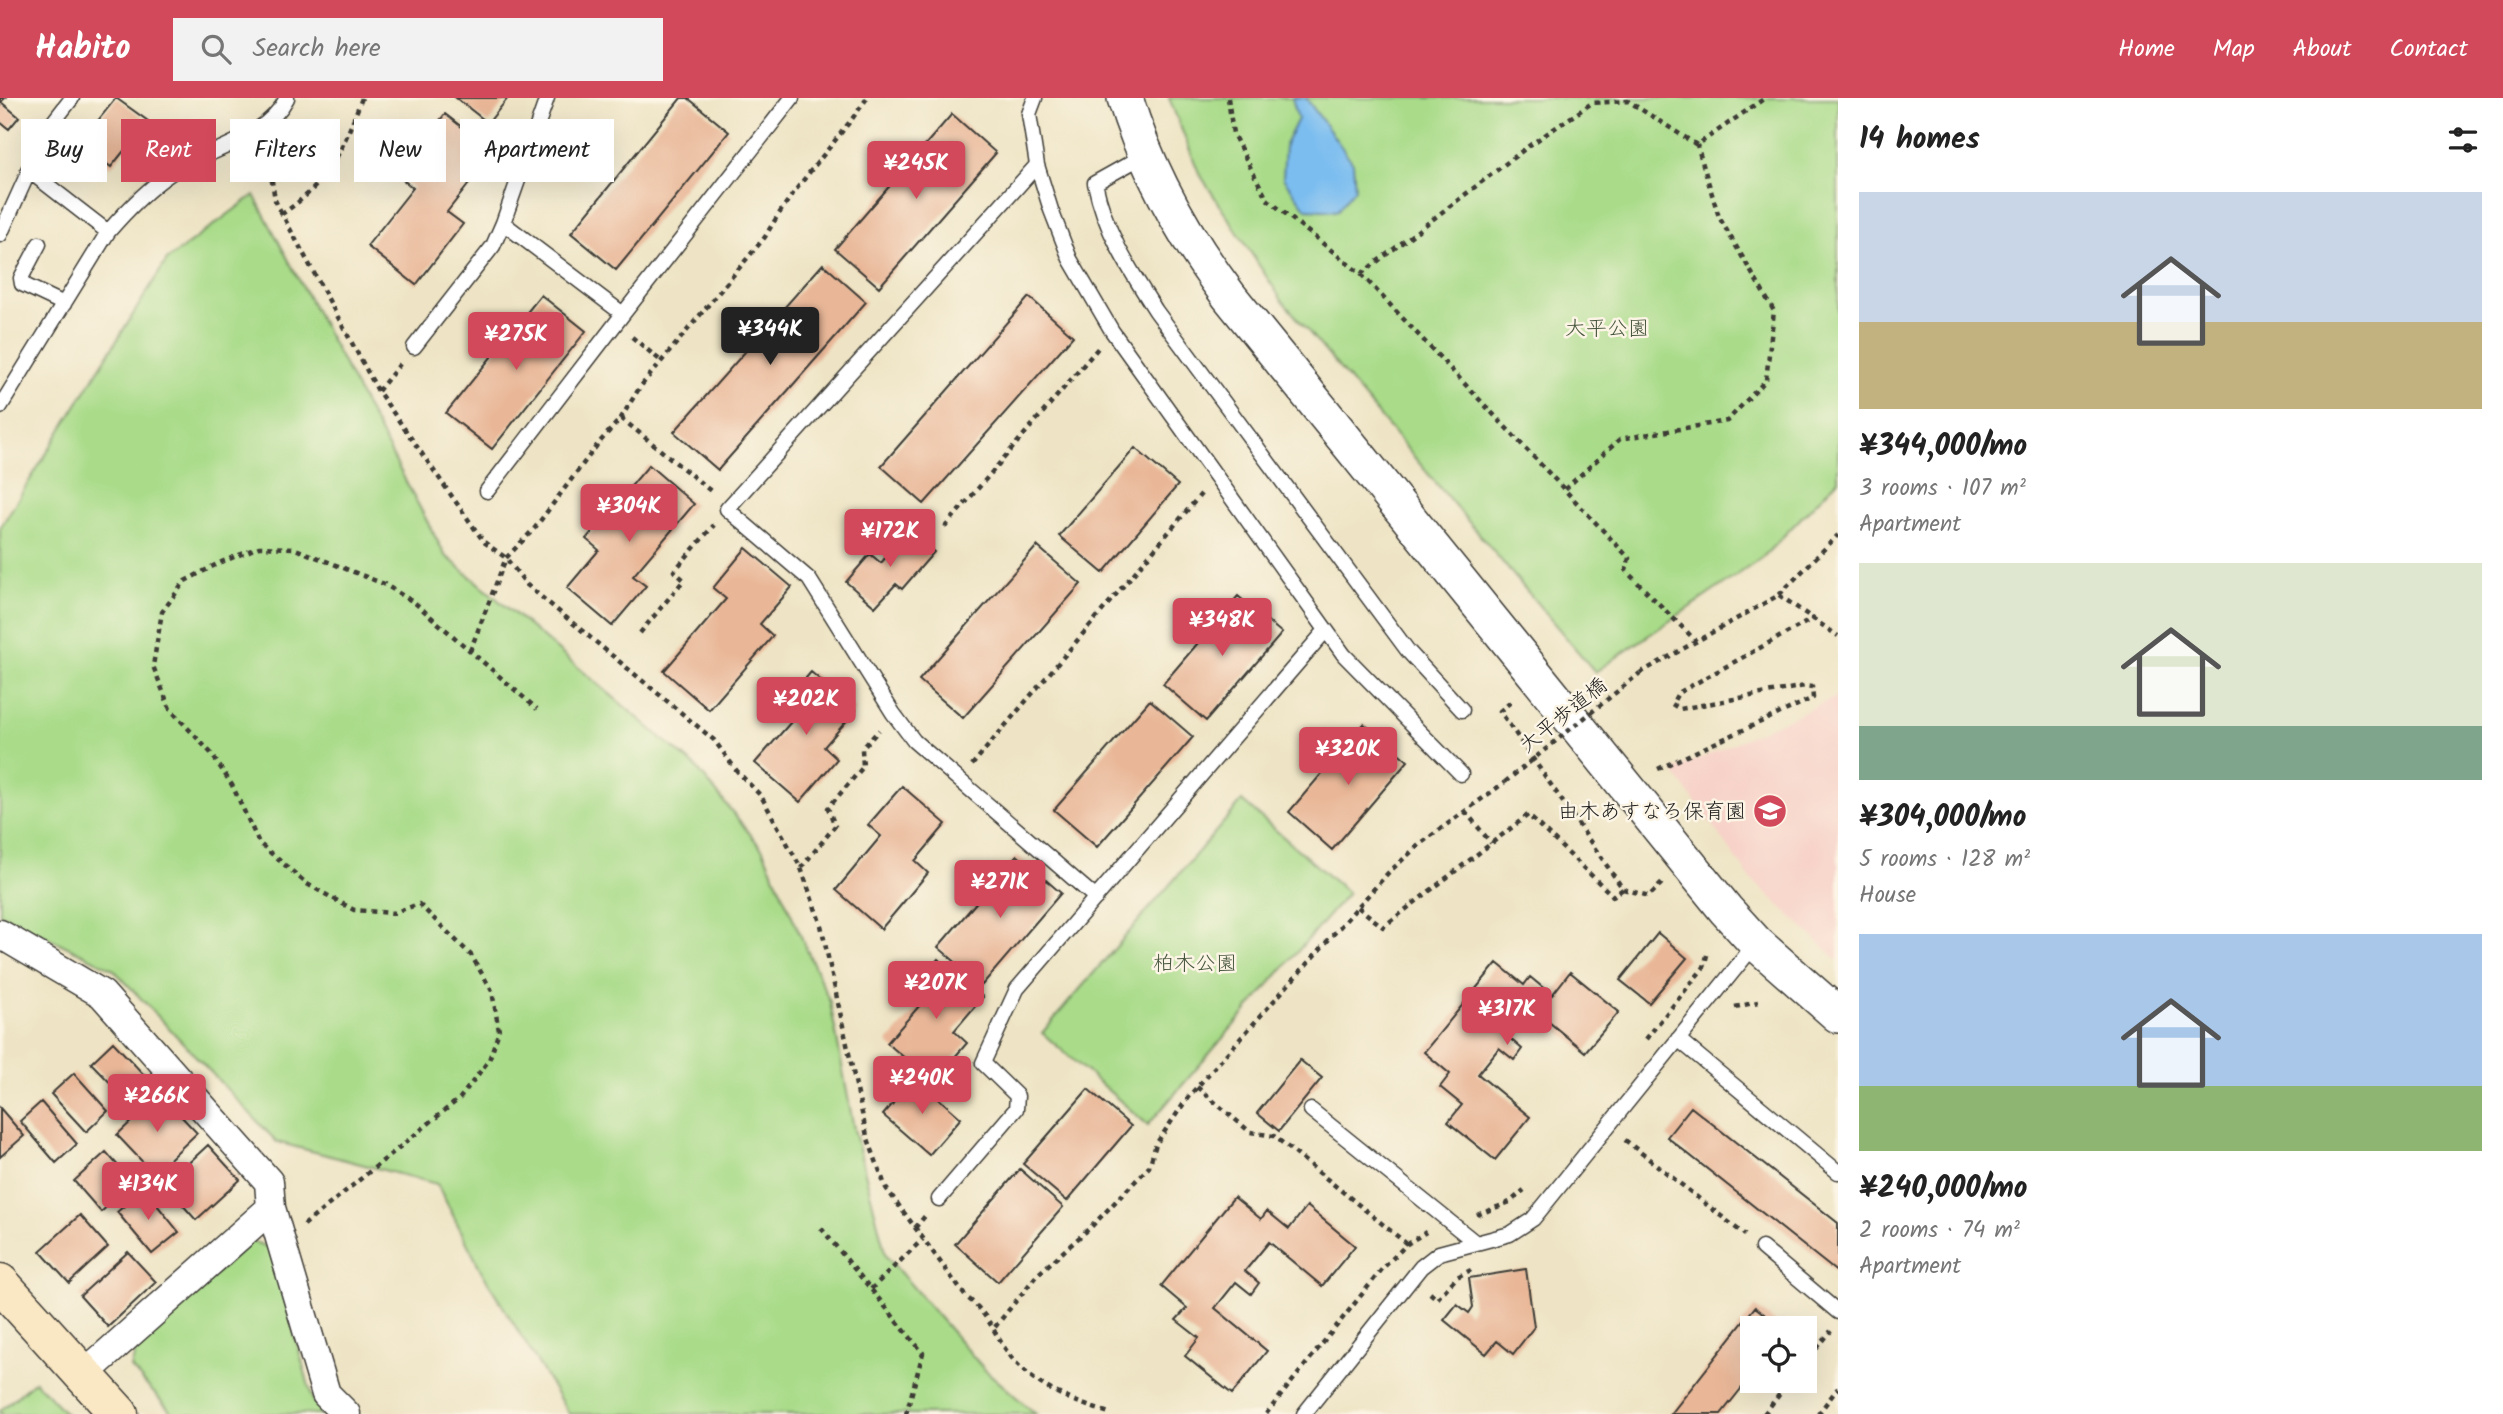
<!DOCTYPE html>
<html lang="en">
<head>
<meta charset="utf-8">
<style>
	:root { --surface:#fff; --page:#f2f2f2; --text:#222; --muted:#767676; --accent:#d1495b }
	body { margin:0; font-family:Kalam,"Klee One",sans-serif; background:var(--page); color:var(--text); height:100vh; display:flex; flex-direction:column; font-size:26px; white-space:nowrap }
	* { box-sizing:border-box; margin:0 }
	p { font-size:23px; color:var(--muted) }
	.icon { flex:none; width:38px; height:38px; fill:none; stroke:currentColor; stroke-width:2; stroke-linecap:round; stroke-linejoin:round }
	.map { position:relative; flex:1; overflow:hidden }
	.side { display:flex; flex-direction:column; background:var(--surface); width:665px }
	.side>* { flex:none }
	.banner { position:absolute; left:21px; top:21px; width:665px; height:63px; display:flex; gap:14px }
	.fabs { position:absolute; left:1740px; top:1218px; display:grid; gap:14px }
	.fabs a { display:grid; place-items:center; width:77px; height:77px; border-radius:0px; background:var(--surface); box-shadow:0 7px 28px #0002; font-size:35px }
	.price { position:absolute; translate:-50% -60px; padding:0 16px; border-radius:7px; background:var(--accent); color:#fff; font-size:23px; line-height:46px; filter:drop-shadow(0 2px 4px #0008) }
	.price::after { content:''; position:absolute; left:50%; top:42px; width:21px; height:16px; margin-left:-10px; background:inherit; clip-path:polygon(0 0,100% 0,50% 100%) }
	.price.selected { background:#222; color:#fff }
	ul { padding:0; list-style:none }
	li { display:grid; align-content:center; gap:14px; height:371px; padding:0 21px }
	li span { display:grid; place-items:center; height:217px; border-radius:0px; color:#555 }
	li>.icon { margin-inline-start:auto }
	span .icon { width:126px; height:126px; fill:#fffc; stroke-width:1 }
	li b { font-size:30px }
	h2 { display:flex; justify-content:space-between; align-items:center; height:84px; padding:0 21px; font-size:30px }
	.chip { padding:0 24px; border-radius:0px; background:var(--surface); box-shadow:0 7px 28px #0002; font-size:24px; line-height:63px }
	.chip.selected { background:var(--accent); color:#fff }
	header { display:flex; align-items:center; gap:42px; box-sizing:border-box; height:98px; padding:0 35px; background:var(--accent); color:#fff }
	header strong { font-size:33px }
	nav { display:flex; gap:38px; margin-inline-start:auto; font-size:24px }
	.search { width:490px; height:63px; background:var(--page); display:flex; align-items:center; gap:18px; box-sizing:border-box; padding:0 24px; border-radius:0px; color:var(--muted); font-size:26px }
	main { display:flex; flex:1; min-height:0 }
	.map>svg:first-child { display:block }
	.built { fill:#f7d1c8 }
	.green { fill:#a9db89; stroke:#627c52; stroke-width:2 }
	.water { fill:#7bbdf0; stroke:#4c6c86; stroke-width:2 }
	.building { fill:#e9b798 }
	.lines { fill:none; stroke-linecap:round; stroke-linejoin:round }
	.service-casing { stroke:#3c3a35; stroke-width:17 }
	.minor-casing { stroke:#3c3a35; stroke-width:31 }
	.tertiary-casing { stroke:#3c3a35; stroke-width:38 }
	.secondary-casing { stroke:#3c3a35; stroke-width:41 }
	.path { stroke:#3c3a35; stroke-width:4.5; stroke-dasharray:5 5; stroke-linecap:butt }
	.service { stroke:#fff; stroke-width:14 }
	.minor { stroke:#fff; stroke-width:28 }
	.tertiary { stroke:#fff; stroke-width:35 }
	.secondary { stroke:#fae7c3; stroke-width:38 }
	.path-bridge { stroke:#3c3a35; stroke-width:4.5; stroke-dasharray:5 5; stroke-linecap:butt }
	.labels { text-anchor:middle; stroke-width:5; stroke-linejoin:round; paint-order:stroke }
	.park-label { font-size:21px; fill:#46553d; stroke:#fcf5e5 }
	.street-label { font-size:21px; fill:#1c1c1c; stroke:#fcf5e5 }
	.poi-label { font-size:21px; fill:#1c1c1c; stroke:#fcf5e5; text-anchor:end }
</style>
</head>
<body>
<header>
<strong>Habito</strong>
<div class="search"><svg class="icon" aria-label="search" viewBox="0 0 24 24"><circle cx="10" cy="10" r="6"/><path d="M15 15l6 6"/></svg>Search here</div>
<nav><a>Home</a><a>Map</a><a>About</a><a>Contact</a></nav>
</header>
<main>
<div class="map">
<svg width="1838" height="1316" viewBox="0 0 1838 1316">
	<rect width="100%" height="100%" fill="#fcf5e5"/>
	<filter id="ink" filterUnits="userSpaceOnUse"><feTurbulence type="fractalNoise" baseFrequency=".0143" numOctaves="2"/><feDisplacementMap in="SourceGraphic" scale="14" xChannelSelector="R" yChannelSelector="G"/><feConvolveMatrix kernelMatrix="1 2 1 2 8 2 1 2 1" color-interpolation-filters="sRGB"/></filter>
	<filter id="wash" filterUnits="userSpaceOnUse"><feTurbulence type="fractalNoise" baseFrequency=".00686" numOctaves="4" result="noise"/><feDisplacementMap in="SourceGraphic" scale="28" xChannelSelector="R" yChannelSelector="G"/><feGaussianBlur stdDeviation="1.57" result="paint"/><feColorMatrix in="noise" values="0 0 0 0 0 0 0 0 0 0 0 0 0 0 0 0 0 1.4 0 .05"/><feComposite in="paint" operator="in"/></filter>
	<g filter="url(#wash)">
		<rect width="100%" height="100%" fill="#eee4c5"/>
		<!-- built -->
		<path class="built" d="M1838,598V862L1751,781L1673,673Z"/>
		<!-- green -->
		<path class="green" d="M1169,0H1838V382L1762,460L1595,574L1281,201L1199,75Z
			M254,97L445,457L696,669L763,752L830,904L854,1031L886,1158L984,1271L1036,1316H569L482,1174L437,1086L277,1044L113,871L0,816V430L167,162Z
			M1242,703L1348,795L1148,1027L1042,935Z
			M251,1143L271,1150L313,1303L328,1316H173L131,1270L137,1248Z
			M35,1283L66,1316H0V1313Z"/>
		<!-- water -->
		<path class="water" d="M1292,0H1306L1353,65L1355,90L1337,113L1306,111L1283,80L1285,47L1298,21Z"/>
		<g id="blocks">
			<!-- building -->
			<path class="building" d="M0,0H5L1,4L19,19L9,31L0,24Z
				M116,0L148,23L111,69L80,45Z
				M456,0H508L488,25Z
				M681,0H688L729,34L616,172L571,135Z
				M445,16L494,54L447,114L463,126L416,187L367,148L413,90L397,77Z
				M952,16L996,55L879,189L835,151Z
				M823,166L866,204L718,372L674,334Z
				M541,197L586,233L492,351L446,315Z
				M1029,199L1073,238L924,406L881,368Z
				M1135,350L1178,387L1103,475L1059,438Z
				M649,367L694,406L633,478L646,488L612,528L567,490L599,452L586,441Z
				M909,432L934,454L902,491L896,486L875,509L846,484L870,456L881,465Z
				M1037,448L1081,486L963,620L919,582Z
				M746,450L792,489L760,526L773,538L709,612L664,573L726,501L713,490Z
				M1238,498L1282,535L1206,623L1163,586Z
				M811,574L856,612L824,649L837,661L800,704L755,665L791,624L778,613Z
				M1150,602L1193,639L1097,749L1054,712Z
				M1364,626L1408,663L1332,752L1289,714Z
				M902,688L946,726L915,763L928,775L881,831L836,792L881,738L868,727Z
				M1017,757L1061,795L982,887L938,849Z
				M1658,835L1687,860L1649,905L1620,882Z
				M938,861L983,899L954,933L967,945L933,984L887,945L920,907L908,897Z
				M1497,865L1524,887L1530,879L1552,897L1570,874L1619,914L1585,954L1532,910L1508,939L1522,951L1514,962L1499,950L1478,976L1530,1019L1495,1062L1448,1024L1462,1007L1440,989L1450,976L1424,954Z
				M113,944L146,979L125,1000L91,965Z
				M1300,962L1322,980L1279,1033L1257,1015Z
				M74,975L108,1013L86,1034L51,996Z
				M915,980L961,1020L929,1057L883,1017Z
				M1088,991L1131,1028L1067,1103L1023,1066Z
				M160,996L197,1035L154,1076L117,1037Z
				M41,1004L77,1046L56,1065L20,1023Z
				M1691,1009L1838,1125V1175L1667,1039Z
				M0,1010L24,1038L0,1059Z
				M208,1047L240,1082L196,1122L165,1087Z
				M106,1054L133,1085L101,1114L74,1083Z
				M1020,1071L1063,1109L998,1184L955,1146Z
				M144,1091L179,1134L152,1156L117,1114Z
				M1234,1099L1261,1121L1267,1113L1289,1131L1307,1108L1355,1148L1322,1188L1269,1144L1245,1173L1259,1185L1251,1196L1236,1184L1215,1210L1267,1253L1232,1296L1185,1258L1199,1240L1176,1222L1187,1210L1161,1188Z
				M80,1117L108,1149L69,1185L40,1153Z
				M128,1154L156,1184L108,1229L80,1198Z
				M1526,1171L1534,1229L1513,1256L1497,1243L1486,1256L1444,1222L1457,1206L1469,1215L1473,1209L1469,1180Z
				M1755,1209L1782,1230H1752V1277L1721,1316H1671Z"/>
		</g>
	</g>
	<g filter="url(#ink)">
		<use href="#blocks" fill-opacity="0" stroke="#3c3a35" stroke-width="2"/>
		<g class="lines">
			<!-- service casing -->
			<g class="service-casing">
				<path id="service" d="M547,0L503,125L623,216L792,0
					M1035,0L1029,16L1037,67L1051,112L1070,161L1112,233L1344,557L1461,676
					M1145,57L1095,85C1105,134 1130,172 1156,213L1408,553L1462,612
					M1037,67L727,411L809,481L893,615L914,643L1096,800
					M28,72L108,134
					M0,137L48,31L72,0
					M39,146L21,180L22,186L64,206
					M414,249L493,148L503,125
					M0,309L108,134C127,112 146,92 171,75C209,51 265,42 287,0
					M487,393L623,216
					M1678,941L1838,1074
					M1311,1012L1476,1145
					M939,1101L1016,1011L1017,998L983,965L1017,891L1326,532
					M1762,1150L1838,1214
					M1304,1316L1421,1169L1439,1155L1510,1136L1533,1121L1756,845"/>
			</g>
			<!-- minor casing -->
			<g class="minor-casing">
				<path id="minor" d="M0,836L102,896L269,1084L271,1110L326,1296L346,1316
					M83,1277L271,1110"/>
			</g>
			<!-- tertiary casing -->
			<g class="tertiary-casing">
				<path id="tertiary" d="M1125,0C1147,72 1184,138 1229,198L1726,812L1756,845L1838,917"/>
			</g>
			<!-- secondary casing -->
			<g class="secondary-casing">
				<path id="secondary" d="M0,1185L119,1316"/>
			</g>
			<!-- path -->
			<path class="path" d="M362,0C340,55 333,81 282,116L378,293L484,444L506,460L527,487L714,642L737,673L761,698L801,770L821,827L867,1038L886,1090L966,1199C989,1215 995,1239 1012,1260C1037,1291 1075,1304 1112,1316
				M1228,0L1233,36L1267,101L1361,176L1629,460L1626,473L1696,543
				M267,52L275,102L282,116
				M1361,176L1530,47L1592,5L1628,3L1697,47L1765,0
				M632,239L661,263
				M378,293L400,266
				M621,320L712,394
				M1565,391L1620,341L1727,323L1766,282L1774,213L1719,119L1697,47
				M945,429L1098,250
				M1779,497L1838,538
				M640,535L684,482L674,473L714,427
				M470,553L506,460L534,431L598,346L621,320L640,289L765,139C793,88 835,47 867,0
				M1640,575L1779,497L1838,437
				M972,667L1201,396
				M1658,671L1813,600L1812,589L1805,588L1680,611L1672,606L1678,595L1814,520
				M1465,713L1491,745
				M801,770L835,728L828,710L863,669L862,651L879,632
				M1623,791L1649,798L1662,785
				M1358,809L1383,829L1528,717L1613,798L1623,791L1500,613L1512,603
				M1735,909L1758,904
				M1646,941L1704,869L1707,857
				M1197,989L1250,1034L1274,1038L1407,1146
				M1625,1042L1745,1137
				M1477,1117L1510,1104L1524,1092
				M304,1127L460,1000L489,962L499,933L492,893L471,857L419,806L393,815L354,812L307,786L259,745L232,687L211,655L170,611L153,568L162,514L185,483L219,465L259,449L293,450L384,486L415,505L537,611
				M821,1130L923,1255L906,1316
				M915,1130L925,1118
				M871,1191L923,1141
				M1430,1195L1437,1201L1457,1179L1471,1172
				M995,1229L1037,1177L1091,1129L1149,1069L1156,1046L1189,998L1388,775L1420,746L1505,684
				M1804,1266L1831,1233
				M1266,1316L1383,1170L1407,1146L1426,1134
				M1764,1316L1790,1283
				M1818,1316L1838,1290"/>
			<!-- service -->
			<use href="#service" class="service"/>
			<!-- minor -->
			<use href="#minor" class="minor"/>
			<!-- tertiary -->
			<use href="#tertiary" class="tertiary"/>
			<!-- secondary -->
			<use href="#secondary" class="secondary"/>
			<!-- path-bridge -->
			<path class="path-bridge" d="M1505,684L1640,575"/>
		</g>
	</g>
	<!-- icons -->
	<defs>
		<g id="school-disc" transform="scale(1.75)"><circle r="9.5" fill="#d1495b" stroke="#fcf5e5"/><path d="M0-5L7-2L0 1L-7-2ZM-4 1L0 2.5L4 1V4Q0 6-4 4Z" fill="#fff"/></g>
	</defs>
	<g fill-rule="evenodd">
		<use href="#school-disc" x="1770" y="713"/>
	</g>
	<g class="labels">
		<!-- park labels -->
		<g class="park-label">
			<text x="1607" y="237">大平公園</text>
			<text x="1195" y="872">柏木公園</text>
		</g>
		<!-- street labels -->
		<g class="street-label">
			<text transform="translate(1563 617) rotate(-39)" y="7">大平歩道橋</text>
		</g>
		<!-- poi labels -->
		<g class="poi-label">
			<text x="1746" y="720">由木あすなろ保育園</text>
		</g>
	</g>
</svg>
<div class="fabs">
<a><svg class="icon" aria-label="locate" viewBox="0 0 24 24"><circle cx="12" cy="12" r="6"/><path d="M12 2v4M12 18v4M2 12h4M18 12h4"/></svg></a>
</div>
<b class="price" style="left:916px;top:103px">¥245K</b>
<b class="price selected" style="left:770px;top:269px">¥344K</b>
<b class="price" style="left:516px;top:274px">¥275K</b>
<b class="price" style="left:629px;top:446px">¥304K</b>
<b class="price" style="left:890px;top:471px">¥172K</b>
<b class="price" style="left:1222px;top:560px">¥348K</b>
<b class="price" style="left:806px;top:639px">¥202K</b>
<b class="price" style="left:1348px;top:689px">¥320K</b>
<b class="price" style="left:1000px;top:822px">¥271K</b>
<b class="price" style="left:936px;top:923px">¥207K</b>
<b class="price" style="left:1507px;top:949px">¥317K</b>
<b class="price" style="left:922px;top:1018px">¥240K</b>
<b class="price" style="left:157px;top:1036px">¥266K</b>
<b class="price" style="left:148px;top:1124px">¥134K</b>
<div class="banner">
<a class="chip">Buy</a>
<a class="chip selected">Rent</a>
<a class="chip">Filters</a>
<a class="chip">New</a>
<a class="chip">Apartment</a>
</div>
</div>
<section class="side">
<h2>14 homes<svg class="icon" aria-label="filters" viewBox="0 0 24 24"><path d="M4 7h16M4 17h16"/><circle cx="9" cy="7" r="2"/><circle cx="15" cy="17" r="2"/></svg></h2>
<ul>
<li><span style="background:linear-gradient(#c9d6e8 60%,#c2b280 0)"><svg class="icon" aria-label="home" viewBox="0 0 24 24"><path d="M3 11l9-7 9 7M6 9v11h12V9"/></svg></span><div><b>¥344,000/mo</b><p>3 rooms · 107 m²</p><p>Apartment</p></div></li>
<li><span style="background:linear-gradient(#dfe7d0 75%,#7fa58c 0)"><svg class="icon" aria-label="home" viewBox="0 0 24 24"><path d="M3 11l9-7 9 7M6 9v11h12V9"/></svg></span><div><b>¥304,000/mo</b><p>5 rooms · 128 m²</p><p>House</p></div></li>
<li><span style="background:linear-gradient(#a9c7e8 70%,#8fb573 0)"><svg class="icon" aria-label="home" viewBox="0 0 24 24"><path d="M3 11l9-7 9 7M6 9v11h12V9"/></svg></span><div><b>¥240,000/mo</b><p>2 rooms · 74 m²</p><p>Apartment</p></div></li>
</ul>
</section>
</main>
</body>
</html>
